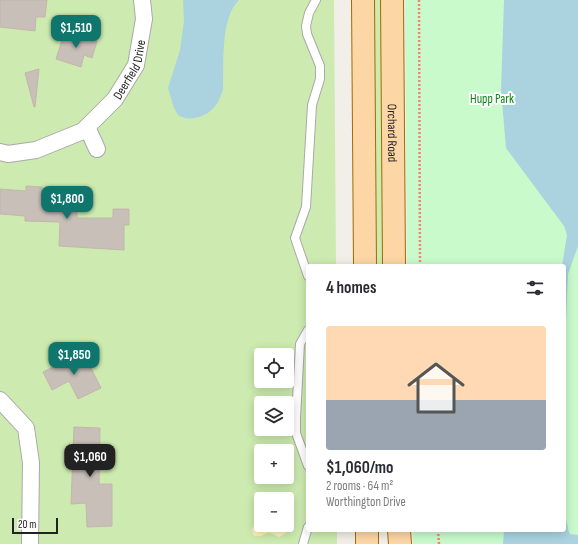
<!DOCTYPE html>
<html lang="en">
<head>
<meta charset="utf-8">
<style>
	:root { --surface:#fff; --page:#f2f2f3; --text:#2b2b33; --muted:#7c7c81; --line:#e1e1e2; --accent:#0f766e }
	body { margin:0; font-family:"Sofia Sans Condensed",sans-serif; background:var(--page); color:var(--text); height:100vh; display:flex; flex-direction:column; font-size:15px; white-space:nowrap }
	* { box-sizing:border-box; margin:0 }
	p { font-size:13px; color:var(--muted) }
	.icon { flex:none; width:22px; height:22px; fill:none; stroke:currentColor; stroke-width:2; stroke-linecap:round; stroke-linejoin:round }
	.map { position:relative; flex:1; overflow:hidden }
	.sheet { position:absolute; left:306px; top:264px; width:260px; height:268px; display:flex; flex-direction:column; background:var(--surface); border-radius:4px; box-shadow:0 2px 10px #0003 }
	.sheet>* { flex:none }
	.tools { position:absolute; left:254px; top:348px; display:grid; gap:8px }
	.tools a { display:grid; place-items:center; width:40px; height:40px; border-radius:4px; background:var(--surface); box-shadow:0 2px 10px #0003; font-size:20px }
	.scale { position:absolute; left:12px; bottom:10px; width:46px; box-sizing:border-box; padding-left:4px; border:2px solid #222; border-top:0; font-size:11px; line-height:14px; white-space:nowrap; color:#222; -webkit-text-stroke:3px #fff; paint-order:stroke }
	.price { position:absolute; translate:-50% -34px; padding:0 9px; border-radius:8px; background:var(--accent); color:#fff; font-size:13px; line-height:26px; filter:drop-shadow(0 1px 2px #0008) }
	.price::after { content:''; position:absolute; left:50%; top:24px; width:12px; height:9px; margin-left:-6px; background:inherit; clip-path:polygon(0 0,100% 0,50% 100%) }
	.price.on { background:#222; color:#fff }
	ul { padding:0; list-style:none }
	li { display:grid; align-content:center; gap:8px; height:212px; padding:0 20px }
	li+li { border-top:1px solid var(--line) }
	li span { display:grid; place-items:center; height:124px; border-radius:4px; color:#555 }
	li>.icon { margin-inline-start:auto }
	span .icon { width:72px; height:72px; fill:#fffc; stroke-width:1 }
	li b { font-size:17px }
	h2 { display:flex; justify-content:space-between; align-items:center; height:48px; padding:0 20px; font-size:17px }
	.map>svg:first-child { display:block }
	.grass { fill:#cdebb0; fill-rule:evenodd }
	.sand { fill:#fff1ba }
	.park { fill:#c8facc }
	.water { fill:#aad3df }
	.building { fill:#c7bfb8; stroke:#c4b6ab }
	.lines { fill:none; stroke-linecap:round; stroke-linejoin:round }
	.lane-casing { stroke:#a9a9a9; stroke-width:10 }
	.street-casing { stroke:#a9a9a9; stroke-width:18 }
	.primary-casing { stroke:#a06b00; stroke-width:24 }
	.path { stroke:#fa8072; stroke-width:2.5; stroke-dasharray:2 2; stroke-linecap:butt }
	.lane { stroke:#fff; stroke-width:8 }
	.street { stroke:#fff; stroke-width:16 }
	.primary { stroke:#fcd6a4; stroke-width:22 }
	.labels { text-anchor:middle; stroke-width:4; stroke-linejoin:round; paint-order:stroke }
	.street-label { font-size:13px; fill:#222; stroke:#fff }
	.park-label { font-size:13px; fill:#0c8416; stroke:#fff }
</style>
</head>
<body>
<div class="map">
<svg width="578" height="544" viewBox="0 0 578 544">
	<rect width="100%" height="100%" fill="#f2efe9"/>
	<!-- grass -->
	<path class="grass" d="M0,0H334L336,266H308V530H337V544H0ZM261,355H287V381H261ZM261,403H287V429H261ZM261,451H287V477H261ZM261,499H287V525H261Z
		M373,0H383L385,266H375Z"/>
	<!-- sand -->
	<path class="sand" d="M261,517V525H283L285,530V534L279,537L269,532L261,536H254L252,529Z"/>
	<!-- park -->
	<path class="park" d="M405,0H578V544H413V530H564V266H407Z"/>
	<!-- water -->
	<path class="water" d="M183,0H239C220,18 224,65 223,90C221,95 219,101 216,105C209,116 189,123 178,115L174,108L168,88L180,50L184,21Z
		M504,0H578V246L568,274L564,368V266H562L567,235L564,226L506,148L501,90Z
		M564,518C569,524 567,529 570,534L578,535V544H503L504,530H564Z"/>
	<!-- building -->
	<path class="building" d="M0,0H47L45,17H36L35,31L0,27Z
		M65,31L97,41L92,58L84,55L81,67L56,59Z
		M39,69L35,107H34L25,73Z
		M26,186L42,187V197L55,198L54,207L77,208V218H113V209H129V225H124V250L59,246L60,222L25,221V216L0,214V189L26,191Z
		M83,352L101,388L78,399L69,381L52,390L43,372Z
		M74,427L100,428L99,484H112V526L87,527L86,503L71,504Z"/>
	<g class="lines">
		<!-- lane casing -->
		<g class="lane-casing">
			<path id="lane" d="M308,276L295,238L306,207L312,105L320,79V66L307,34L306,26L309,13L316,0
				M308,330L300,344L296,418V433L308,466
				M303,544L308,527"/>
		</g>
		<!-- street casing -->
		<g class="street-casing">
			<g id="street">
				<path d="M87,127L97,149"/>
				<path id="s1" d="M0,152L8,154L36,150L83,131L115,99L136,65L144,19L142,0"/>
				<path d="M0,400L26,428L31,463L30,544"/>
			</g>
		</g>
		<!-- primary casing -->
		<g class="primary-casing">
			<g id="primary">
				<path d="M363,0L365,266"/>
				<path id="s2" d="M392,0L394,266"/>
				<path d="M367,530V544"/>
				<path d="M399,530L400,544"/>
			</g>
		</g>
		<!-- path -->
		<path class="path" d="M419,0L420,266
			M438,530L439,544"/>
		<!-- lane -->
		<use href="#lane" class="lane"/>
		<!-- street -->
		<use href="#street" class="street"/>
		<!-- primary -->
		<use href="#primary" class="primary"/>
	</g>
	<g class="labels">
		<!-- street labels -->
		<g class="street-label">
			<text dy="5" stroke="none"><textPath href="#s1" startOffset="166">Deerfield Drive</textPath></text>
			<text dy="5" stroke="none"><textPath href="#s2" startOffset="133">Orchard Road</textPath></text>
		</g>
		<!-- park labels -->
		<g class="park-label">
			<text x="492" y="103">Hupp Park</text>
		</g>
	</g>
</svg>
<div class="tools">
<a><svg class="icon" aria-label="locate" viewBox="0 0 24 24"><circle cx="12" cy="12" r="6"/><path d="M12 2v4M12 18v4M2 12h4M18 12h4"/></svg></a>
<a><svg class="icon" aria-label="layers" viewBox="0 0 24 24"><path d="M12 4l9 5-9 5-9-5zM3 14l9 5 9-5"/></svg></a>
<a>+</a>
<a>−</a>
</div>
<div class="scale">20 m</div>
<b class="price" style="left:76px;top:49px">$1,510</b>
<b class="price" style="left:67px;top:220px">$1,800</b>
<b class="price" style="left:74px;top:376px">$1,850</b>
<b class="price on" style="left:90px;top:478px">$1,060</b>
<section class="sheet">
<h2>4 homes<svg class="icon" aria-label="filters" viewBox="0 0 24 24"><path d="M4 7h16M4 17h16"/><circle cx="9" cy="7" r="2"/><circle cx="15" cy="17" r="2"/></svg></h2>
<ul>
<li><span style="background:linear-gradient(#ffd9b3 60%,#9aa5b1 0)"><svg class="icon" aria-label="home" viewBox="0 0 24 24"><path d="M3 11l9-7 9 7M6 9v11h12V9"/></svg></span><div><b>$1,060/mo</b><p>2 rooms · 64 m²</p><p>Worthington Drive</p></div></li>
</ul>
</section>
</div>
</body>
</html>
